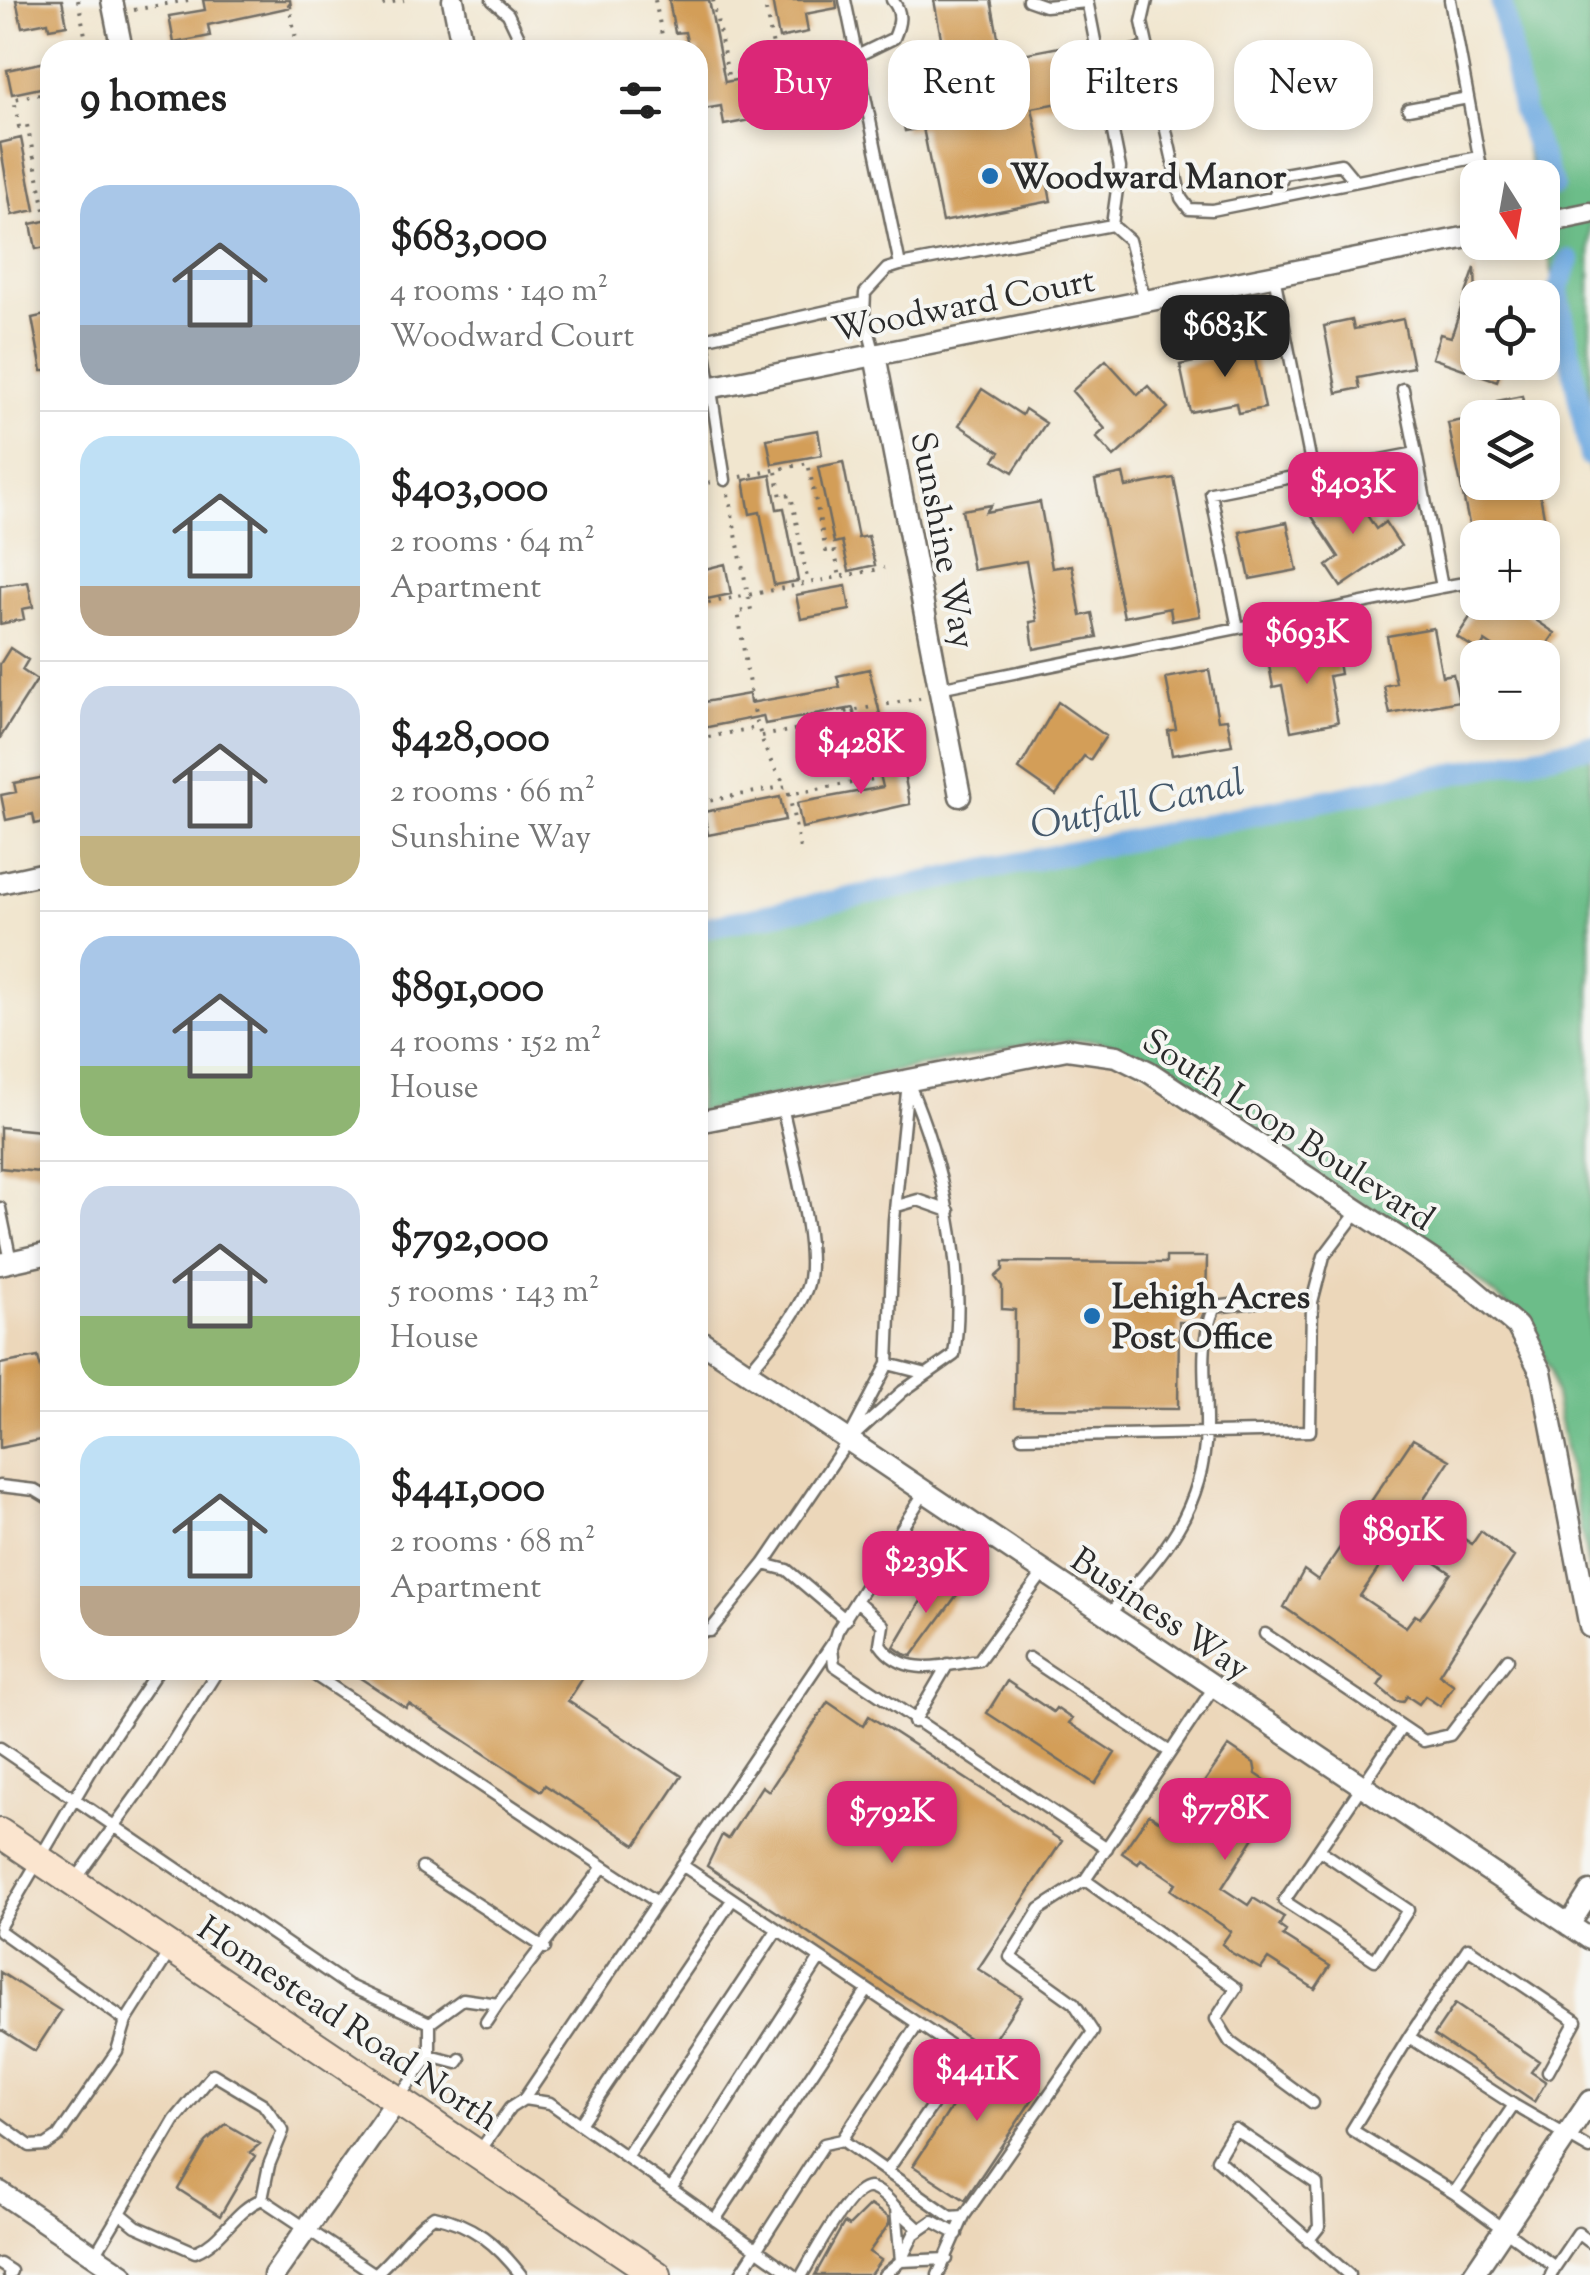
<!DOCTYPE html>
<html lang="en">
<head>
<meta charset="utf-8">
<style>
	:root { --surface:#fff; --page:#f6f6f6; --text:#222; --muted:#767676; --line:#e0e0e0; --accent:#db2777 }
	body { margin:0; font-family:"Sorts Mill Goudy",serif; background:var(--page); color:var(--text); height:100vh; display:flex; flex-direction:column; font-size:38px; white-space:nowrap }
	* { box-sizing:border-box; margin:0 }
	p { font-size:32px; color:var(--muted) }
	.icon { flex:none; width:55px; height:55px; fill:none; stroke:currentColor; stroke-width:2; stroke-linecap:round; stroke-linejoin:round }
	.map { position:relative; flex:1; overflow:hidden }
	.details { position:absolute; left:40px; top:40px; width:668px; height:1640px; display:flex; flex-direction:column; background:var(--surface); border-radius:30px; box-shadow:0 5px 15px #0003 }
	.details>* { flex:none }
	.banner { position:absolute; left:738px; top:40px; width:702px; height:90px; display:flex; gap:20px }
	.needle { width:65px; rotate:169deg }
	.controls { position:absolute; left:1460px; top:160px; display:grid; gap:20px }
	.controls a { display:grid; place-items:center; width:100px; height:100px; border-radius:20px; background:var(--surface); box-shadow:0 5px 15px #0003; font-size:50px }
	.price { position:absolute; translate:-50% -85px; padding:0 22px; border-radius:20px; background:var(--accent); color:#fff; font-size:32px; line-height:65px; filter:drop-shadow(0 2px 5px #0008) }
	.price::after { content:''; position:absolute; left:50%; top:60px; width:30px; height:22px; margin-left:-15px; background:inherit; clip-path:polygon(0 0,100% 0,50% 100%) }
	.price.on { background:#222; color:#fff }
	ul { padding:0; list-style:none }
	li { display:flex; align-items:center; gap:30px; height:250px; padding:0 40px }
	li+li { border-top:2px solid var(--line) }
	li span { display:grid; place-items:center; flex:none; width:280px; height:200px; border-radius:30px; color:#555 }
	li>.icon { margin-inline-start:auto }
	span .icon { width:120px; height:120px; fill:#fffc; stroke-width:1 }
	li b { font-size:42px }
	h2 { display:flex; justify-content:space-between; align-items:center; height:120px; padding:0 40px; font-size:42px }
	.chip { padding:0 35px; border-radius:30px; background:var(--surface); box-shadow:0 5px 15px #0003; font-size:35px; line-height:90px }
	.chip.on { background:var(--accent); color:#fff }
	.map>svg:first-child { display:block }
	.built { fill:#ecd7ba }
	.forest { fill:#6cbd89; stroke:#4c745a; stroke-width:2.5 }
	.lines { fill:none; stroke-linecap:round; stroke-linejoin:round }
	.canal { stroke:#71abe1; stroke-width:22 }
	.building { fill:#d39e59; fill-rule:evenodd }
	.service-casing { stroke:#706c64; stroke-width:15 }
	.minor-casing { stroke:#706c64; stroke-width:25 }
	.secondary-casing { stroke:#706c64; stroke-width:32 }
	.path { stroke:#706c64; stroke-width:4; stroke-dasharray:2.5 8; stroke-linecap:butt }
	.service { stroke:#fff; stroke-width:10 }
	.minor { stroke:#fff; stroke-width:20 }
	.secondary { stroke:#fbe5cf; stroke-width:28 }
	.poi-dot { fill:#1f6fb2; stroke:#f6f6f2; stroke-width:4 }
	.labels { text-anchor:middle; stroke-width:8; stroke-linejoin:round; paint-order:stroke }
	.poi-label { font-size:35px; font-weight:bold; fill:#2b2b2b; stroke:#f6f6f2; text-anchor:start }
	.street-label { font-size:35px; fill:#2b2b2b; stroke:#f6f6f2 }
	.water-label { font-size:38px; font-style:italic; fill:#44586b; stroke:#f6f6f2 }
</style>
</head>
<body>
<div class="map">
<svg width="1590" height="2275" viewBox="0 0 1590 2275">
	<rect width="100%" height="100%" fill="#f6f6f2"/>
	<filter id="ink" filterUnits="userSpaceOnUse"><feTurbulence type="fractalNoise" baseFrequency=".01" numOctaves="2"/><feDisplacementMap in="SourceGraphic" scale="20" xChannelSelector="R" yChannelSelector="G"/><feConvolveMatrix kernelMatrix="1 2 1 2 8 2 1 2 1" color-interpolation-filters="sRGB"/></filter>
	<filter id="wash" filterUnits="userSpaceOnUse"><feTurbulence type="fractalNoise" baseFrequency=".0048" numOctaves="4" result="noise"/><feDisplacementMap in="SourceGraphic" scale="40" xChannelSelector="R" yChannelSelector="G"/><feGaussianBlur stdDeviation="2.25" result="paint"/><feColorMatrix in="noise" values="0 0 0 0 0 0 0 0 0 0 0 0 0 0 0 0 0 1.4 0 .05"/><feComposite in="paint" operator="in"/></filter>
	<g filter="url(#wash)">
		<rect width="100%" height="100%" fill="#f1e6cf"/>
		<!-- built -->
		<path class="built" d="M1037,1053L1117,1056L1464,1281L1532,1348L1590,1627V2275H0V1264L50,1253V1670H698V1122Z"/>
		<!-- forest -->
		<path class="forest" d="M1494,0H1590V474L1543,224L1542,178L1533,177Z
			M1590,755V1577L1550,1370L1523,1319L1468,1272L1120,1047L1092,1040L1037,1042L698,1112V934Z"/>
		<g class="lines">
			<!-- canal -->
			<path class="canal" d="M1501,0L1523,111L1553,186
				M1569,260L1558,291L1590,456
				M698,929L1590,746"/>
		</g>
		<g id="blocks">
			<!-- building -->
			<path class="building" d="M16,0H62L67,25L49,28L48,22L22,27Z
				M203,0H290L291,7L208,25L210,36L174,43L169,16L205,10Z
				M669,0H709L725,82L821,64L827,97L806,102L807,110L784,114L782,106L748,113L750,120L724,125L721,106L704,109L698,85V50H689L685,32L675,33Z
				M772,0H836L837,8L805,14L808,32L779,38Z
				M934,0H991L1002,58L1075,44L1082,77L1072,79L1076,100L1032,108L1051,201L942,222L923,128L905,131L895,80L947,70Z
				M50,61V86L12,94L7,70Z
				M21,138L35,210L12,215L0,143Z
				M50,220V246L36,249L31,224Z
				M1475,268L1478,362H1504L1497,381L1432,358L1440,334L1451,337Z
				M50,314V371H42L32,318Z
				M1403,319L1413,367L1358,378L1360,388L1337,393L1324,326L1352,320L1354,329Z
				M1251,339L1265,408L1238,413L1236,403L1190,412L1180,365L1230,354L1227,344Z
				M1106,360L1138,395L1148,386L1168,408L1114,457L1096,437L1105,429L1072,391Z
				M982,389L1022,415L1025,409L1046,423L1013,472L994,460L1000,452L959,425Z
				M1522,396L1527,418H1501L1497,401Z
				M1478,417V488L1488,485L1491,498L1539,489L1547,533L1472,538L1448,423Z
				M818,430L822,455L772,464L767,439Z
				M843,462L858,538L868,536L875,565L849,571L842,541L834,543L818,467Z
				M1123,474L1126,487L1174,478L1200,616L1172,621L1170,608L1124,617L1095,480Z
				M771,475L777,509L784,508L798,581L774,585L760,512L750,514L744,480Z
				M1350,489L1376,529L1385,522L1401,546L1341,587L1327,566L1339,557L1311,515Z
				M1040,502L1052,568L1072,565L1081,616L1092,613L1097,637L1034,649L1030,622L1037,621L1026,561L973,570L962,510L991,505L986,512Z
				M1287,522L1297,570L1250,579L1240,532Z
				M725,564L731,594L707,599L701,570Z
				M28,582L33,607L22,609L24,619L0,624V586Z
				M846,586L850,610L801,619L796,595Z
				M1480,602H1509L1555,633L1538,658H1510L1485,641L1479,651L1457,637Z
				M1433,628L1442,676L1453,674L1459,701L1390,714L1384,686L1396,683L1387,636Z
				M1335,647L1340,674L1329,676L1338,722L1291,731L1282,685L1273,687L1268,660Z
				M10,648L28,660L22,670L37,680L0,738V664Z
				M869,669L887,743L862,749L853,708L765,724L763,716L698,729V703L749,694L750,703L840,687L837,676Z
				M1209,670L1218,720L1227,719L1232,745L1172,755L1168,731L1176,729L1166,678Z
				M1058,702L1106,736L1090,760L1084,756L1056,795L1019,769Z
				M900,753L910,804L802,828L797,803L883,787L876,758Z
				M50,776V821L35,824L33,814L6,820L1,795L16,792L14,783Z
				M780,797L785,820L708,835L704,812Z
				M0,1127L50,1132V1173L0,1168Z
				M1166,1257H1207L1206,1307L1200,1322H1179L1178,1409L1014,1408L1015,1310L1002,1309V1286L995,1277L1003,1270V1262L1166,1263Z
				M38,1357L44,1381L50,1379V1438L0,1448V1364Z
				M1413,1439L1450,1460L1418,1508L1472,1544L1481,1531L1514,1557L1439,1674L1454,1685L1440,1706L1425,1696L1419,1704L1407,1696L1403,1702L1396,1701L1378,1686L1384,1677L1284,1607L1304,1570L1318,1580ZM1399,1538L1451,1573L1420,1618L1415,1615L1406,1627L1360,1596Z
				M935,1577L959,1592L912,1656L904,1654L894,1647Z
				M348,1670H588L568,1701L682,1776L636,1845L545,1785L541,1791L409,1704L406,1708Z
				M1007,1681L1053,1712L1056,1708L1072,1719L1069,1723L1115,1753L1095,1784L987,1713Z
				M828,1702L863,1726L869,1716L1062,1841L978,1969L1022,1997L987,2050L707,1866L722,1835L728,1839L762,1786L769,1791Z
				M1229,1746L1254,1763L1256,1774L1283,1792L1222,1888L1248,1905L1253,1898L1284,1917L1279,1926L1286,1931L1283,1936L1330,1966L1315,1989L1268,1959L1261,1969L1232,1953L1222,1944L1231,1931L1171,1890L1176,1883L1141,1859L1138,1864L1122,1853L1149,1814L1172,1829Z
				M0,1972L61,2011L35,2051L0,2029Z
				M1455,2004L1539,2061L1531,2072L1546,2082L1534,2102L1434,2035Z
				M997,2038L1011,2047L1001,2063L1040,2088L965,2200L913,2166Z
				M226,2124L260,2144L250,2152L255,2156L220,2216L178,2189L206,2142Z
				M870,2205L888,2217L889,2224L869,2252L881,2260L870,2275H815L844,2223L849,2226Z"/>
		</g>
	</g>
	<g filter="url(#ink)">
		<use href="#blocks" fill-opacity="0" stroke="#706c64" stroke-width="2.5"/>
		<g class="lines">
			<!-- service casing -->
			<g class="service-casing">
				<path id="service" d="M492,0L508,14L525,50
					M845,0L900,265
					M1028,0L1045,6L1087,2
					M1087,0L1120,168L1112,225
					M1147,0L1142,22L1181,198L1189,209L1212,210L1479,157
					M1450,0L1483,178
					M857,56L894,38C900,24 903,12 892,0
					M1099,59L1148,47
					M1408,109L1468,98
					M1274,197L1284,174L1341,164L1355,181
					M875,355L864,314L865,293L887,269L900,265L1112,225L1129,240L1145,301
					M1403,389L1416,453
					M725,480L703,339L863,303
					M1442,587L1470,582
					M1238,628L1211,493L1313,473
					M939,688L1442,587L1416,453L1313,473L1274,276
					M908,1082C942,1160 967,1270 954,1355L903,1391L847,1442L888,1364L894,1220Z
					M897,1206L918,1200L949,1211
					M0,1208L11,1261
					M888,1364L927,1374
					M747,1373C769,1347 792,1322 806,1290C821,1255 790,1146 782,1106
					M1022,1437L1310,1431L1312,1302
					M0,1486L35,1490L50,1499
					M924,1493L837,1631L832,1648L834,1665L1107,1848
					M858,1602L883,1625L880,1644C904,1679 944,1665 979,1660L1043,1573
					M1108,1615C1161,1557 1204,1512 1206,1429C1207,1386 1197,1346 1215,1307L1271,1300L1312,1302L1324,1256L1358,1211
					M846,1620L787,1570L764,1564L847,1442
					M698,1631H710L764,1564
					M1265,1634L1424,1741L1450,1735L1508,1659
					M1029,1658L1170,1752
					M307,1670L657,1902
					M914,1722L948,1664
					M0,1748L347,1985L430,2023
					M1321,1851L1408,1910L1375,1960L1284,1901L1402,1727
					M682,1865L954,2048L955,2072L887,2171
					M422,1868L545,1948
					M1085,1880L1236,1988L1216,2019L1230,2042L1313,2103
					M74,1882L152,1774L218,1670
					M0,1926L98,1759L158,1670
					M0,1931L126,2021L171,1950
					M486,2022L498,2004
					M1409,2037L1468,1948L1576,2021L1548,2072
					M430,2056L457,2063L460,2059
					M213,2074L263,2104L283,2131L269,2165L262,2199C233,2211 224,2240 195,2252L136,2226L120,2213L175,2120Z
					M398,2098L430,2056V2023L463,1999L498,2004L603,1867
					M524,2099L550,2103L793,2275
					M1514,2105L1409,2037L1352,2130L1454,2193L1555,2267L1551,2275
					M0,2124L30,2146L46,2145L58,2137L117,2051L126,2021
					M580,2124L732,1900
					M842,2140L918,2024
					M479,2152L510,2108L524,2099L834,1641
					M626,2157L777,1930
					M671,2189L819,1960
					M1454,2193L1514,2105L1590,2149
					M262,2199L375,2274C397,2256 410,2231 434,2216C473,2224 497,2244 521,2275
					M896,2208L920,2230
					M715,2220L867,1991
					M1308,2241L1319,2227L1317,2184L1235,2129L1217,2159L1349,2275
					M95,2255L120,2213
					M901,2260L914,2234L933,2221L957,2234
					M0,2264L11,2271L9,2275
					M1555,2267L1578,2233L1590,2242
					M740,2275L824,2144L842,2140L951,2217L964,2216L1093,2032L1074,2003L1010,1957L1040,1909L1085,1880L1214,1687
					M802,2275C812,2258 850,2185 870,2188C880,2190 890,2201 896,2208L901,2261
					M884,2275L901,2261L947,2259
					M938,2275L964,2216"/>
			</g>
			<!-- minor casing -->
			<g class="minor-casing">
				<path id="minor" d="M112,0L122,50
					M453,0L463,50
					M1542,223L1590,213
					M875,355L960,796
					M698,390L1478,235
					M0,883L50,872
					M698,1122L1067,1049L1117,1056L1149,1072L1464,1281L1517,1326L1541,1372L1590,1627
					M0,1264L50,1253
					M698,1339L1590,1939
					M1569,1925L1590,1892
					M0,2192L123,2275
					M274,2275L398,2099
					M1473,2275L1590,2101"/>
			</g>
			<!-- secondary casing -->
			<g class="secondary-casing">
				<path id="secondary" d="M0,1833L657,2275"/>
			</g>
			<!-- path -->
			<path class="path" d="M78,0L88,50
				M376,0L377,5L404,0
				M655,0L665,50
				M713,0L728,75L842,55
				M764,0L777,67
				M134,10L188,0
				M285,50L297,44L288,0
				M50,92L14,99L19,127L27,125L45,210L50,209
				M46,93L50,111
				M776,472L781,497L791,495L808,583
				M741,477L808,463L826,551L834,549L840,577
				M698,485L712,482
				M728,494L751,610L738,612C747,664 752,747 787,786
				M698,605L884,568
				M847,720L860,781
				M762,736L847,720L846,712L920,698
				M698,739L759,727
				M698,782L702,802
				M789,794L800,849
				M698,811L703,809L702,802L787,786L789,794L874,779"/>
			<!-- service -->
			<use href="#service" class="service"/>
			<!-- minor -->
			<use href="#minor" class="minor"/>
			<!-- secondary -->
			<use href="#secondary" class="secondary"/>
		</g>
	</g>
	<!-- markers -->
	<g class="poi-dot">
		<circle cx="990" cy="176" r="10"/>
		<circle cx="1092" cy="1316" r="10"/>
	</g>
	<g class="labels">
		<!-- poi labels -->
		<g class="poi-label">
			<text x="1010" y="188">Woodward Manor</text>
			<text x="1112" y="1308">Lehigh Acres<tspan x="1112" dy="40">Post Office</tspan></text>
		</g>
		<!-- street labels -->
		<g class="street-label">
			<text transform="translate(963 304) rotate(-11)" y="12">Woodward Court</text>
			<text transform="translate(944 540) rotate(79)" y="12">Sunshine Way</text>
			<text transform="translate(1289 1129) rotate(33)" y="12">South Loop Boulevard</text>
			<text transform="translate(1161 1613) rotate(34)" y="12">Business Way</text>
			<text transform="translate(349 2023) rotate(34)" y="12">Homestead Road North</text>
		</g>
		<!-- water labels -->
		<g class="water-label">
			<text transform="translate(1137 803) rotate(-12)" y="13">Outfall Canal</text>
		</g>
	</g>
</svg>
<div class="controls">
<a><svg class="needle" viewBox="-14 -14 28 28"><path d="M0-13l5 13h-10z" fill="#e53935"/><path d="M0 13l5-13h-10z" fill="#767676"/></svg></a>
<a><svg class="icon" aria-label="locate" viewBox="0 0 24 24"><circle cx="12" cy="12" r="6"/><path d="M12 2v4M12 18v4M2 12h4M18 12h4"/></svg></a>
<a><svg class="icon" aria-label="layers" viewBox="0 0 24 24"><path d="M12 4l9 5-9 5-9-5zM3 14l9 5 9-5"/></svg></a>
<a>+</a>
<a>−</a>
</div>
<b class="price on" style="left:1225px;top:380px">$683K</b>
<b class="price" style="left:1353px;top:537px">$403K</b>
<b class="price" style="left:1307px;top:687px">$693K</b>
<b class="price" style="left:861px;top:797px">$428K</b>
<b class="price" style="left:1403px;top:1585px">$891K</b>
<b class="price" style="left:926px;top:1616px">$239K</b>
<b class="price" style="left:1225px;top:1863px">$778K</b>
<b class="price" style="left:892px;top:1866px">$792K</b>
<b class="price" style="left:977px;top:2124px">$441K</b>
<div class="banner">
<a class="chip on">Buy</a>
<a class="chip">Rent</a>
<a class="chip">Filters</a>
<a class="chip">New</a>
</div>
<section class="details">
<h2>9 homes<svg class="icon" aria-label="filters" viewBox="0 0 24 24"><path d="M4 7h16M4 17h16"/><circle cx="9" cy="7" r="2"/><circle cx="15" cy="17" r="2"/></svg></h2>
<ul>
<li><span style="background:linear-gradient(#a9c7e8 70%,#9aa5b1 0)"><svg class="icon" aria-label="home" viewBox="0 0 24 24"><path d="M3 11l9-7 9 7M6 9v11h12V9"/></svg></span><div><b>$683,000</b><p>4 rooms · 140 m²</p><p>Woodward Court</p></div></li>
<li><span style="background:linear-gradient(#bfe0f5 75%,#b9a48a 0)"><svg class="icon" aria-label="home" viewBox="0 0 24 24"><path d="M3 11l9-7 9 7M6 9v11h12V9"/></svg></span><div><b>$403,000</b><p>2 rooms · 64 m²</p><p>Apartment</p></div></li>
<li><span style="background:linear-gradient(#c9d6e8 75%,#c2b280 0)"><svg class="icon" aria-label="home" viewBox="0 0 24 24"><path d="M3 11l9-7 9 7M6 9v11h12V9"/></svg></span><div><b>$428,000</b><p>2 rooms · 66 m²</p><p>Sunshine Way</p></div></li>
<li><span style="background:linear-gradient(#a9c7e8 65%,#8fb573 0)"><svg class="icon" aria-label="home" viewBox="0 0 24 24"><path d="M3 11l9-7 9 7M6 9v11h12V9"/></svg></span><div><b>$891,000</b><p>4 rooms · 152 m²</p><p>House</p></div></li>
<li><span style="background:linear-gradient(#c9d6e8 65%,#8fb573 0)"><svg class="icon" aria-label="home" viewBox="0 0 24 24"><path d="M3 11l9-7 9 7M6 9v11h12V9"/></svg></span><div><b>$792,000</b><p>5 rooms · 143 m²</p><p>House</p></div></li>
<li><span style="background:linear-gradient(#bfe0f5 75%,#b9a48a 0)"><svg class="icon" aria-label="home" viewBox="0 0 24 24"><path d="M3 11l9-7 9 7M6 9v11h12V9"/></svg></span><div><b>$441,000</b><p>2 rooms · 68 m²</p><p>Apartment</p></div></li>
</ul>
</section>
</div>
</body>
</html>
